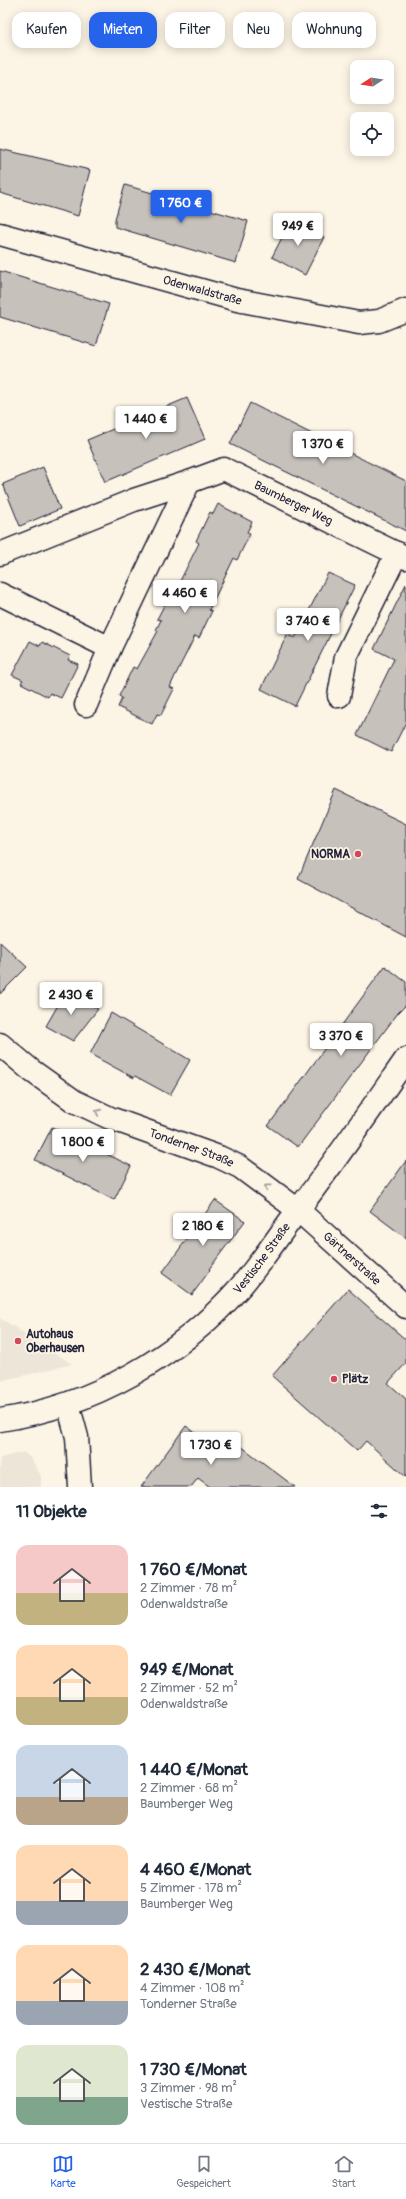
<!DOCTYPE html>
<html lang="de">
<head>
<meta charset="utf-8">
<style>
	:root { --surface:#fff; --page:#f6f6f7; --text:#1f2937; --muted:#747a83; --line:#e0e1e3; --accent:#2563eb }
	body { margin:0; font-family:Pangolin,sans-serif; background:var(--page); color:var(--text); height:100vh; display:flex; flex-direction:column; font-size:15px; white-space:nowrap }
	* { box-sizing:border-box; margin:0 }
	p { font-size:13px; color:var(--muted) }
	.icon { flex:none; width:22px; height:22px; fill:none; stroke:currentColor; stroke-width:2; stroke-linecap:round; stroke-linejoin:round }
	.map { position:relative; height:1487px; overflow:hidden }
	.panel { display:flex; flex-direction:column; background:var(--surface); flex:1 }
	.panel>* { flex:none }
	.guide { position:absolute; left:12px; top:12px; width:382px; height:36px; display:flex; gap:8px }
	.needle { width:26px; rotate:258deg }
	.controls { position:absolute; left:350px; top:60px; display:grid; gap:8px }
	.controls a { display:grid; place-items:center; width:44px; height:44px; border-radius:8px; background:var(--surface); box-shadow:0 2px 10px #0003; font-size:20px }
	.price { position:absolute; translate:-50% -34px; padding:0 9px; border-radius:4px; background:#fff; color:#222; font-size:13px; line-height:26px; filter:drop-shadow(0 1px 2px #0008) }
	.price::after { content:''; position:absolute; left:50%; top:24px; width:12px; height:9px; margin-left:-6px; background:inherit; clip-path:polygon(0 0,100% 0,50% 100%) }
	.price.on { background:var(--accent); color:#fff }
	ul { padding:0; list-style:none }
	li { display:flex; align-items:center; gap:12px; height:100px; padding:0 16px }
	li span { display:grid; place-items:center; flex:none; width:112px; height:80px; border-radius:12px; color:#555 }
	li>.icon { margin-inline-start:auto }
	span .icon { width:48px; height:48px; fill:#fffc; stroke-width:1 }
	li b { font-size:17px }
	h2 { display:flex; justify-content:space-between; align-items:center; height:48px; padding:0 16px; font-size:17px }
	.pill { padding:0 14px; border-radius:12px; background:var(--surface); box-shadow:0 2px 10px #0003; font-size:14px; line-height:36px }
	.pill.on { background:var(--accent); color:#fff }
	.menu { display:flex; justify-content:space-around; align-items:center; height:56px; border-top:1px solid var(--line); background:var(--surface); font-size:11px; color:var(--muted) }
	.menu a { display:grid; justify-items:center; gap:2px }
	.menu .on { color:var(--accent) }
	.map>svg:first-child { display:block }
	.built { fill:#ece5d8 }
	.building { fill:#c6c1bb; stroke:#22223b }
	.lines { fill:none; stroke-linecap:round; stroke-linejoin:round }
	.street-casing { stroke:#22223b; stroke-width:25 }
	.secondary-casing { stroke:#22223b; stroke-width:25 }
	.street { stroke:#fcf5e5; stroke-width:22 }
	.secondary { stroke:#fcf5e5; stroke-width:22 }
	.oneway { stroke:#9a9698 }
	.poi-dot { fill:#d1495b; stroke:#fcf5e5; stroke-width:1.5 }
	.labels { text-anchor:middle; stroke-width:3.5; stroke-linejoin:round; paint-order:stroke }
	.street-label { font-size:12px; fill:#22223b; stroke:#fcf5e5 }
	.poi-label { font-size:12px; font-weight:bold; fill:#22223b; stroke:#fcf5e5; text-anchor:start }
</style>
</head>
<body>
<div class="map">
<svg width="406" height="1487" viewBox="0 0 406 1487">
	<rect width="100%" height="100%" fill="#fcf5e5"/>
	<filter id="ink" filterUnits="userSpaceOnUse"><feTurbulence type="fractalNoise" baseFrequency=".025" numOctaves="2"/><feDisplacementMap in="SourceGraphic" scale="8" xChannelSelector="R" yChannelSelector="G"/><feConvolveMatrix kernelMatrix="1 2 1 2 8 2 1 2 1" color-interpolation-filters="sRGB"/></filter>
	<g filter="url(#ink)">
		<!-- built -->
		<path class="built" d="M0,1318L72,1364L0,1381Z
			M24,1452L32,1460L41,1476V1487H0V1458Z"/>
		<!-- building -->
		<path class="building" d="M0,149L90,170L78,216L0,193Z
			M125,185L248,221L236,263L115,227V219Z
			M291,220L324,237L305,275L272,257Z
			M0,271L109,304L96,346L0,317Z
			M187,398L205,439L105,482L87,440Z
			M250,403L406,481V531L230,444Z
			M43,467L60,509L20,526L3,484Z
			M218,504L252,522L247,532L250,534L237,560L234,558L209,610L212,611L199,638L195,636L175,676L170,687L174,689L161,715L157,714L152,724L118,707L122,698L119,696L133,667L137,669L158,631L156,630L161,620L157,619L172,590L175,591L199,543L196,541L210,512L213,514Z
			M328,573L355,585L295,706L261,689L287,635L295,638Z
			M406,584V722L391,752L357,735L394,659L374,649Z
			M30,641L40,646L42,642L70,656L68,660L78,664L61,698L50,693L48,697L21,683L23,680L12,675Z
			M336,790L406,824V937L298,879Z
			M0,942L27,967L0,994Z
			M385,966L406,982V1005L398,1013L298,1147L268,1126Z
			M66,991L98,1009L73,1041L46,1026Z
			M111,1013L190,1060L170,1095L135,1076L134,1078L90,1054Z
			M52,1127L131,1166L114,1200L35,1160Z
			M406,1161V1238L370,1211Z
			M215,1200L245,1221L209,1269L210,1270L192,1295L162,1273Z
			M348,1289L406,1340V1363L388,1383L406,1399V1477L366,1441L357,1451L272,1376Z
			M186,1426L219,1450L229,1437L295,1487H210L198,1478L191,1487H141Z"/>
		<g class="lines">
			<!-- street casing -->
			<g class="street-casing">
				<g id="street">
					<path id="s1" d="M0,234L237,300L359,323L379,321L406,310"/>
					<path id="s2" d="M0,554L134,500L189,482L224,469L406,558"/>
					<path d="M0,594L110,648L189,482"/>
					<path d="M339,696L346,657L397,553"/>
					<path d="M86,705L110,648"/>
					<path id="s3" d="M0,1044L32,1071L74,1101L110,1118L219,1157L240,1167L298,1210L406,1307"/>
					<path d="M68,1404L77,1437L80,1487"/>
				</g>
			</g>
			<!-- secondary casing -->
			<g class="secondary-casing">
				<g id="secondary">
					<path id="s4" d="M0,1420C93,1406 179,1357 241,1286C259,1265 275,1241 292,1218C332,1166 369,1112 406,1059"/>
				</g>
			</g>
			<!-- street -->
			<use href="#street" class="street"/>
			<!-- secondary -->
			<use href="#secondary" class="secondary"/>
		</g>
		<!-- one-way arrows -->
		<defs><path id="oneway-chevron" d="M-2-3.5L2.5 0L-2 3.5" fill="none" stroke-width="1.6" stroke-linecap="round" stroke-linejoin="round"/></defs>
		<g class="oneway">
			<use href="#oneway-chevron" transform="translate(98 1112) rotate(-155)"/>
			<use href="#oneway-chevron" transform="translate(267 1187) rotate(-143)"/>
		</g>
	</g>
	<!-- markers -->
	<g class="poi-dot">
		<circle cx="358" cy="854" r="4"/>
		<circle cx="18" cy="1341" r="4"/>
		<circle cx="334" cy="1379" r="4"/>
	</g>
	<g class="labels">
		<!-- street labels -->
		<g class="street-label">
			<text dy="4" stroke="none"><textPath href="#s1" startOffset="210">Odenwaldstraße</textPath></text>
			<text dy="4" stroke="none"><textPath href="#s2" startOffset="317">Baumberger Weg</textPath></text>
			<text dy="4" stroke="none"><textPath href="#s3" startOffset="220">Tonderner Straße</textPath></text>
			<text dy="4" stroke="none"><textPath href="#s4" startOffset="316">Vestische Straße</textPath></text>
			<text dy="4" stroke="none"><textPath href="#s3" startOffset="417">Gärtnerstraße</textPath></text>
		</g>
		<!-- poi labels -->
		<g class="poi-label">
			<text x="350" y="858" text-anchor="end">NORMA</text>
			<text x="26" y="1338">Autohaus<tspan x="26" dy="14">Oberhausen</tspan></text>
			<text x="342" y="1383">Plätz</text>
		</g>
	</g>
</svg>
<div class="controls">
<a><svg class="needle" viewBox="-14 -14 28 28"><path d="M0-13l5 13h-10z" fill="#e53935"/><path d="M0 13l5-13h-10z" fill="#747a83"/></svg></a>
<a><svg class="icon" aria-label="locate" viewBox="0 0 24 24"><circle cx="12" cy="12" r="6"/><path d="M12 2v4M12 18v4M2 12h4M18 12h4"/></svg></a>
</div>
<b class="price on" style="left:181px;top:224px">1 760 €</b>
<b class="price" style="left:298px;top:247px">949 €</b>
<b class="price" style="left:146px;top:440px">1 440 €</b>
<b class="price" style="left:323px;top:465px">1 370 €</b>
<b class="price" style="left:185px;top:614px">4 460 €</b>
<b class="price" style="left:308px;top:642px">3 740 €</b>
<b class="price" style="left:71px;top:1016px">2 430 €</b>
<b class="price" style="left:341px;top:1057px">3 370 €</b>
<b class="price" style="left:83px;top:1163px">1 800 €</b>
<b class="price" style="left:203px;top:1247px">2 180 €</b>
<b class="price" style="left:211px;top:1466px">1 730 €</b>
<div class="guide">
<a class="pill">Kaufen</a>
<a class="pill on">Mieten</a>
<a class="pill">Filter</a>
<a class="pill">Neu</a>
<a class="pill">Wohnung</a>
</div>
</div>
<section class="panel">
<h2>11 Objekte<svg class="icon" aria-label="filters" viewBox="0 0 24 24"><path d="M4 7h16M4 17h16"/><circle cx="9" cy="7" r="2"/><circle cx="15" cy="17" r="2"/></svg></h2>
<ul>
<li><span style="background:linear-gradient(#f6c9c9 60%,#c2b280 0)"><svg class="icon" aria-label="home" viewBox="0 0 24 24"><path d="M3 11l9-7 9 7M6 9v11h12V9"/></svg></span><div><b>1 760 €/Monat</b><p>2 Zimmer · 78 m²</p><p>Odenwaldstraße</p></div></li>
<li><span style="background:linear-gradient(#ffd9b3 65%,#c2b280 0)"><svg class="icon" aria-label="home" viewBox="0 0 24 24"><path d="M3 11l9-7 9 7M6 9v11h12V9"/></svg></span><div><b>949 €/Monat</b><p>2 Zimmer · 52 m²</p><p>Odenwaldstraße</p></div></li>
<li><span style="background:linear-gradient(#c9d6e8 65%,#b9a48a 0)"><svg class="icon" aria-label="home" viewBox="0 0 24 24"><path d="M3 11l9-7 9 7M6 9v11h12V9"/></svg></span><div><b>1 440 €/Monat</b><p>2 Zimmer · 68 m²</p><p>Baumberger Weg</p></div></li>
<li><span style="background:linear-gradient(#ffd9b3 70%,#9aa5b1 0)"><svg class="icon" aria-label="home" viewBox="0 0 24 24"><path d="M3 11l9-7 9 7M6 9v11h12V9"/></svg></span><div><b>4 460 €/Monat</b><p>5 Zimmer · 178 m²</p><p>Baumberger Weg</p></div></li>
<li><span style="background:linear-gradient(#ffd9b3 70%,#9aa5b1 0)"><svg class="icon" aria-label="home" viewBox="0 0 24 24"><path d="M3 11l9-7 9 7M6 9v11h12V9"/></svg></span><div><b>2 430 €/Monat</b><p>4 Zimmer · 108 m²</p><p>Tonderner Straße</p></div></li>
<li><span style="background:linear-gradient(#dfe7d0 65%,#7fa58c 0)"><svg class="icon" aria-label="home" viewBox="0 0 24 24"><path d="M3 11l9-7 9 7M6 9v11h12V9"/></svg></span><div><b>1 730 €/Monat</b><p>3 Zimmer · 98 m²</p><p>Vestische Straße</p></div></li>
</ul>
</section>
<nav class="menu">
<a class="on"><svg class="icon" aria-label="map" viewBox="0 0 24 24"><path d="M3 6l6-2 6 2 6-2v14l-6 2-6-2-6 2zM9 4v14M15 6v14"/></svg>Karte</a>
<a><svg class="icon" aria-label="saved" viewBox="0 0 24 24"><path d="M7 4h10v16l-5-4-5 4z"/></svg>Gespeichert</a>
<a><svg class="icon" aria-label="home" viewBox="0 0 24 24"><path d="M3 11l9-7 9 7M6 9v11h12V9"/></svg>Start</a>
</nav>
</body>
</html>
